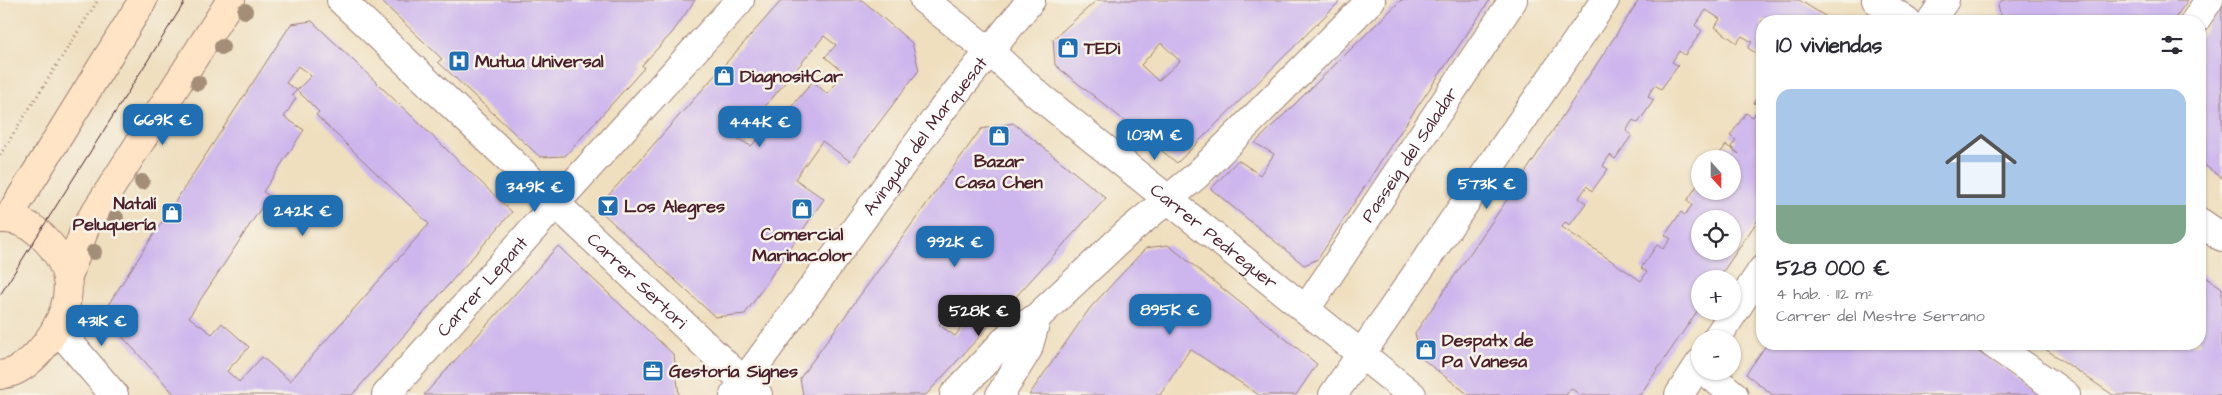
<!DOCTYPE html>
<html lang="es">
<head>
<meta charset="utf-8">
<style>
	:root { --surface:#fff; --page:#f7f7f7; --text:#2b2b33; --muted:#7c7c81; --line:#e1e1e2; --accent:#1f6fb2 }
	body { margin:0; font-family:"Architects Daughter",sans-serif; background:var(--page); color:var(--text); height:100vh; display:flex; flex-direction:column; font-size:19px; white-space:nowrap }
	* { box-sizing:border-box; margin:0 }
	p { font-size:16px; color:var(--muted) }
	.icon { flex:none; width:28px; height:28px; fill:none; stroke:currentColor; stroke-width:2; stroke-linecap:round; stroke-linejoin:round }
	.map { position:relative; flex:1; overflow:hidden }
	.drawer { position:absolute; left:1756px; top:15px; width:450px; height:335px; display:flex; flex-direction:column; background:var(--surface); border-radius:20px; box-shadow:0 1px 4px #0004 }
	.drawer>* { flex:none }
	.needle { width:32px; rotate:159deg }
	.tools { position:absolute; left:1691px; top:150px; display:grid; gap:10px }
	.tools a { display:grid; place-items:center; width:50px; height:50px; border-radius:50%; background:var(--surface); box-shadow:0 1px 4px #0004; font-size:25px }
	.price { position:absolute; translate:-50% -42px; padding:0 11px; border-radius:10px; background:var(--accent); color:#fff; font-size:16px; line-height:32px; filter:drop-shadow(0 1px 2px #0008) }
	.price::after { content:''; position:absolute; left:50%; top:30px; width:15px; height:11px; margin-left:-8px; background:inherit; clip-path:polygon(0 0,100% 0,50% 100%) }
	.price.selected { background:#222; color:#fff }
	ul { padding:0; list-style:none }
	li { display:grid; align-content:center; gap:10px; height:265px; padding:0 20px }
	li+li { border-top:1px solid var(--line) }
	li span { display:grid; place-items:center; height:155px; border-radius:15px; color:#555 }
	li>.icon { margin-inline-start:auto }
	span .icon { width:90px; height:90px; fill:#fffc; stroke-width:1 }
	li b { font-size:21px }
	h2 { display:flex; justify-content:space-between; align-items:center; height:60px; padding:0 20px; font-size:21px }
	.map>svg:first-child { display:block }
	.building { fill:#cdb6ed; fill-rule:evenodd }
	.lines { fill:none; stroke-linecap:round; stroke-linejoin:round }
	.pedestrian-casing { stroke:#9c7f75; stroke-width:30 }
	.minor-casing { stroke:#9c7f75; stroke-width:30 }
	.tertiary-casing { stroke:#9c7f75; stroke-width:30 }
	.secondary-casing { stroke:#9c7f75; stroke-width:30 }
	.path { stroke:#9c7f75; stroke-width:3; stroke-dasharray:1 4; stroke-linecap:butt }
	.pedestrian { stroke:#fff; stroke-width:28 }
	.minor { stroke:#fff; stroke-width:28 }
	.tertiary { stroke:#fff; stroke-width:28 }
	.secondary { stroke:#ffe4c6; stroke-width:28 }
	.tram { stroke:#4a1f2b; stroke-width:1 }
	.tree { fill:#a58e78 }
	.labels { text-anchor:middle; stroke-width:5; stroke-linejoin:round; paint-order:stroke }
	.poi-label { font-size:18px; font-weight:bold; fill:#4a1f2b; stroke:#f7f3e8; text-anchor:start }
	.street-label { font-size:18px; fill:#4a1f2b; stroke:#f7f3e8 }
</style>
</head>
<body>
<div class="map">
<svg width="2222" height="395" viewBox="0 0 2222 395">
	<rect width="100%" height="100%" fill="#f7f3e8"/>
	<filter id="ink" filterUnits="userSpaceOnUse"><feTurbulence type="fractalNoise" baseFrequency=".02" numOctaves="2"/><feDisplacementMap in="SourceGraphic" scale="10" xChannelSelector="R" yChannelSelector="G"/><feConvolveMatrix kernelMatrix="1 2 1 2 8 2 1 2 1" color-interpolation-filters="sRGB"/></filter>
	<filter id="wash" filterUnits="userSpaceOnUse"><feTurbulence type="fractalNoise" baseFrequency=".0096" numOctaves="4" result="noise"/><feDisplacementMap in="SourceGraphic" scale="20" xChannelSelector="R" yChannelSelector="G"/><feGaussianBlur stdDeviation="1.12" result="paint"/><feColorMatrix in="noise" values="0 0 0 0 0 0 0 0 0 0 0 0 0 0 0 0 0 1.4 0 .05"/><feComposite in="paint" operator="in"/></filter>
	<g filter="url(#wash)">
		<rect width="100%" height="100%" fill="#efdfbf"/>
		<g id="blocks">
			<!-- building -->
			<path class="building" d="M380,0H695L672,33L642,65L644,68L565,156L540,157L438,62L442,59Z
				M782,0H862L912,43L919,70L850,161L822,141L795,179L824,199L745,314L715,317L597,208ZM824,36L836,45L825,57L845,73L827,94L813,81L761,143L757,140L751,146L738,139Z
				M1097,0H1341L1177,163L1055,65L1053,39ZM1161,43L1180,61L1158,81L1141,65Z
				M1401,0H1490L1388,150L1318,259L1304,265L1211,189L1238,160L1260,175L1274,154L1255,143Z
				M1639,0H1799L1833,21H1762V57L1748,48L1752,42L1742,36L1737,43L1715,27L1720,19L1706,10L1695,25L1702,31L1685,55L1679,51L1672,62L1678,66L1661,89L1655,85L1650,92L1648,97L1654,100L1638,123L1633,120L1626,131L1632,135L1615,159L1610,155L1606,161L1603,166L1608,169L1592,191L1587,186L1579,198L1586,203L1570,225L1565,222L1562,227L1641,281L1647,272L1641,268L1657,245L1663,249L1671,239L1665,235L1681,212L1685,215L1692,205L1687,201L1700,181V191H1732V159H1716L1726,145L1739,154L1731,147L1736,140L1730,136L1746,113L1753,117L1760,106L1754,103L1762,91V214L1718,279H1700V307L1640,395H1580L1571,388L1566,395H1469L1421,358L1415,333L1511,194ZM1700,219H1732V251H1700Z
				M2002,0H2188L2173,21H2002L1998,5Z
				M2222,5V178L2200,162V37Z
				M312,21L512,212L352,395H175L102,314L291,24ZM298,66L311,76L297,90L286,83ZM297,90L319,112L316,115L429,224L290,381L262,357L239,382L227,371L249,347L222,323L212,334L189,317L269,196L263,192L304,130L284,117L296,98L292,95Z
				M1013,123L1106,198L926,395H803L800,378L981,129ZM956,302L972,313L955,336L939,325Z
				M1168,245L1317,364L1296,395H1259L1190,349L1160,395H1029L1090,308L1146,248Z
				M558,246L674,355L679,395H424Z
				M2200,273L2222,288V395H2113L2038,344H2200Z
				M1767,344H1967L2043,395H1773L1746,374Z"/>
		</g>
	</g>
	<g filter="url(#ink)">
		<use href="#blocks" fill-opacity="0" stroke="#9c7f75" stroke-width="1"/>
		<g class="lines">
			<!-- pedestrian casing -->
			<g class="pedestrian-casing">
				<path id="pedestrian" d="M2195,21L2209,0"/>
			</g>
			<!-- minor casing -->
			<g class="minor-casing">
				<g id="minor">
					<path id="s1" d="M341,0L758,395"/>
					<path id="s2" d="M924,0L989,51L1038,95L1412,395"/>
					<path d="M1876,0L1907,21"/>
					<path d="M2200,222L2222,237"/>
					<path id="s3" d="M1306,309L1513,0"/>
					<path d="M57,328L114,395"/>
					<path d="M1993,344L2066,395"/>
					<path d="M1705,371L1734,395"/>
					<path id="s4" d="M386,395L556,203L740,0"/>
					<path id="s5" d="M734,395L942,110L1031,0"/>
					<path d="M954,395L1009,336L1037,317L1127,233L1196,176L1371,0"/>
					<path d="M1000,395L1028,349L1037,317"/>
					<path d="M1333,395L1605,0"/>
				</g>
			</g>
			<!-- tertiary casing -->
			<g class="tertiary-casing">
				<path id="tertiary" d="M1931,21L1945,0
					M1716,339L1762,270
					M1679,395L1700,363"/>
			</g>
			<!-- secondary casing -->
			<g class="secondary-casing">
				<path id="secondary" d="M8,218L143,0
					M0,219C17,218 33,226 44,238C55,249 64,262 67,278C73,310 44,357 15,371C11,373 5,374 0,375
					M67,280L85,228L231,0"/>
			</g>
			<!-- path -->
			<path class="path" d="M0,155L98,0"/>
			<!-- pedestrian -->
			<use href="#pedestrian" class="pedestrian"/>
			<!-- minor -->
			<use href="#minor" class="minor"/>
			<!-- tertiary -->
			<use href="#tertiary" class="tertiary"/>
			<!-- secondary -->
			<use href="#secondary" class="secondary"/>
			<!-- tram -->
			<path class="tram" d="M0,295L186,0"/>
		</g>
		<!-- trees -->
		<g class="tree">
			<circle cx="245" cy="11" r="8"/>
			<circle cx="222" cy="47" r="8"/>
			<circle cx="198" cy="83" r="8"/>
			<circle cx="174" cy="124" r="8"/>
			<circle cx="142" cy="182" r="8"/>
			<circle cx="116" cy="218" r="8"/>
			<circle cx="94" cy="252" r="8"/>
		</g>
	</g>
	<!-- icons -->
	<defs>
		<g id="shop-square" transform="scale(1.125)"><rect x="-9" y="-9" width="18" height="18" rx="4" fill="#1f6fb2" stroke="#f7f3e8"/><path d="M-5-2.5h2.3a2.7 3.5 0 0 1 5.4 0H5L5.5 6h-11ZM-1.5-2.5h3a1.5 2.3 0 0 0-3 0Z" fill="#fff"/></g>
		<g id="hospital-square" transform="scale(1.125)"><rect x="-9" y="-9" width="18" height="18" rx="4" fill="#1f6fb2" stroke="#f7f3e8"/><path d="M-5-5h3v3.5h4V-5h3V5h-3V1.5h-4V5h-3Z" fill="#fff"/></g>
		<g id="bar-square" transform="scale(1.125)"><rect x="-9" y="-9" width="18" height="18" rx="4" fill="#1f6fb2" stroke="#f7f3e8"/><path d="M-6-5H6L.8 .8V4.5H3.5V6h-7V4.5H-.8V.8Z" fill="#fff"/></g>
		<g id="office-square" transform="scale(1.125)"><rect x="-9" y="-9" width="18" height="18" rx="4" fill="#1f6fb2" stroke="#f7f3e8"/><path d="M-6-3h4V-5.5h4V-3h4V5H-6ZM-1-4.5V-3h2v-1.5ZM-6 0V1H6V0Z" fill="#fff"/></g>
	</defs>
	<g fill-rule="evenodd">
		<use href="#shop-square" x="1068" y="48"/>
		<use href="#hospital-square" x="459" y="61"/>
		<use href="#shop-square" x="724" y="76"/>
		<use href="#shop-square" x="999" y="136"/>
		<use href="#bar-square" x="608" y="206"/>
		<use href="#shop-square" x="802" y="209"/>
		<use href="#shop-square" x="172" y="213"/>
		<use href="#shop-square" x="1426" y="350"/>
		<use href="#office-square" x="653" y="371"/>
	</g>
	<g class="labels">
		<!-- poi labels -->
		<g class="poi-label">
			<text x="1084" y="54">TEDi</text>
			<text x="475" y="67">Mutua Universal</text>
			<text x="740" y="82">DiagnositCar</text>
			<text x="999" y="167" text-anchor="middle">Bazar<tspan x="999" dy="21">Casa Chen</tspan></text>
			<text x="156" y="209" text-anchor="end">Natalí<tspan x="156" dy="21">Peluquería</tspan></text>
			<text x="624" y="212">Los Alegres</text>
			<text x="802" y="240" text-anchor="middle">Comercial<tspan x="802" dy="21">Marinacolor</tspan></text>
			<text x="1442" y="346">Despatx de<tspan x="1442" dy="21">Pa Vanesa</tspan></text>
			<text x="669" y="377">Gestoría Signes</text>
		</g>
		<!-- street labels -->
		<g class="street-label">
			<text dy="6" stroke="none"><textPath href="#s5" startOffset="322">Avinguda del Marquesat</textPath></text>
			<text dy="6" stroke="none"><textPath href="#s3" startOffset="186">Passeig del Saladar</textPath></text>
			<text dy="6" stroke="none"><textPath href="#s2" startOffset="374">Carrer Pedreguer</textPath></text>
			<text dy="6" stroke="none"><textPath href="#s1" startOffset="408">Carrer Sertori</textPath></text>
			<text dy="6" stroke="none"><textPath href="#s4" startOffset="145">Carrer Lepant</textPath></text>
		</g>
	</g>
</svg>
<div class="tools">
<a><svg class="needle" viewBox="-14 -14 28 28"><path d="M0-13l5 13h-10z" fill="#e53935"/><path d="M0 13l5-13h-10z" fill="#7c7c81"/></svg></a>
<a><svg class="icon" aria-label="locate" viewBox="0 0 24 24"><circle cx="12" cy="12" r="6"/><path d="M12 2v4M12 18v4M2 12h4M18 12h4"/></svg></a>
<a>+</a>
<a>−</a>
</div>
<b class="price" style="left:163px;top:146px">669K €</b>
<b class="price" style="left:760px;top:148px">444K €</b>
<b class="price" style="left:1155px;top:161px">1.03M €</b>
<b class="price" style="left:1487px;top:210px">573K €</b>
<b class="price" style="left:535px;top:213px">349K €</b>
<b class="price" style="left:303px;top:237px">242K €</b>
<b class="price" style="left:955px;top:268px">992K €</b>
<b class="price" style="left:1170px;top:336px">895K €</b>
<b class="price selected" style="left:979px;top:337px">528K €</b>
<b class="price" style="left:102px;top:347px">431K €</b>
<section class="drawer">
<h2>10 viviendas<svg class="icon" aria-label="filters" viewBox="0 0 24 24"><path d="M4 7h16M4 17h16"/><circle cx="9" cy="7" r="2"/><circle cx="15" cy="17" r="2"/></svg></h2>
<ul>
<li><span style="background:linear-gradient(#a9c7e8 75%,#7fa58c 0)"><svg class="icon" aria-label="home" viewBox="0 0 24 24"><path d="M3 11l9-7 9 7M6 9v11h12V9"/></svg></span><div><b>528 000 €</b><p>4 hab. · 112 m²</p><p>Carrer del Mestre Serrano</p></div></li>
</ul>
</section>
</div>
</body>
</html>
